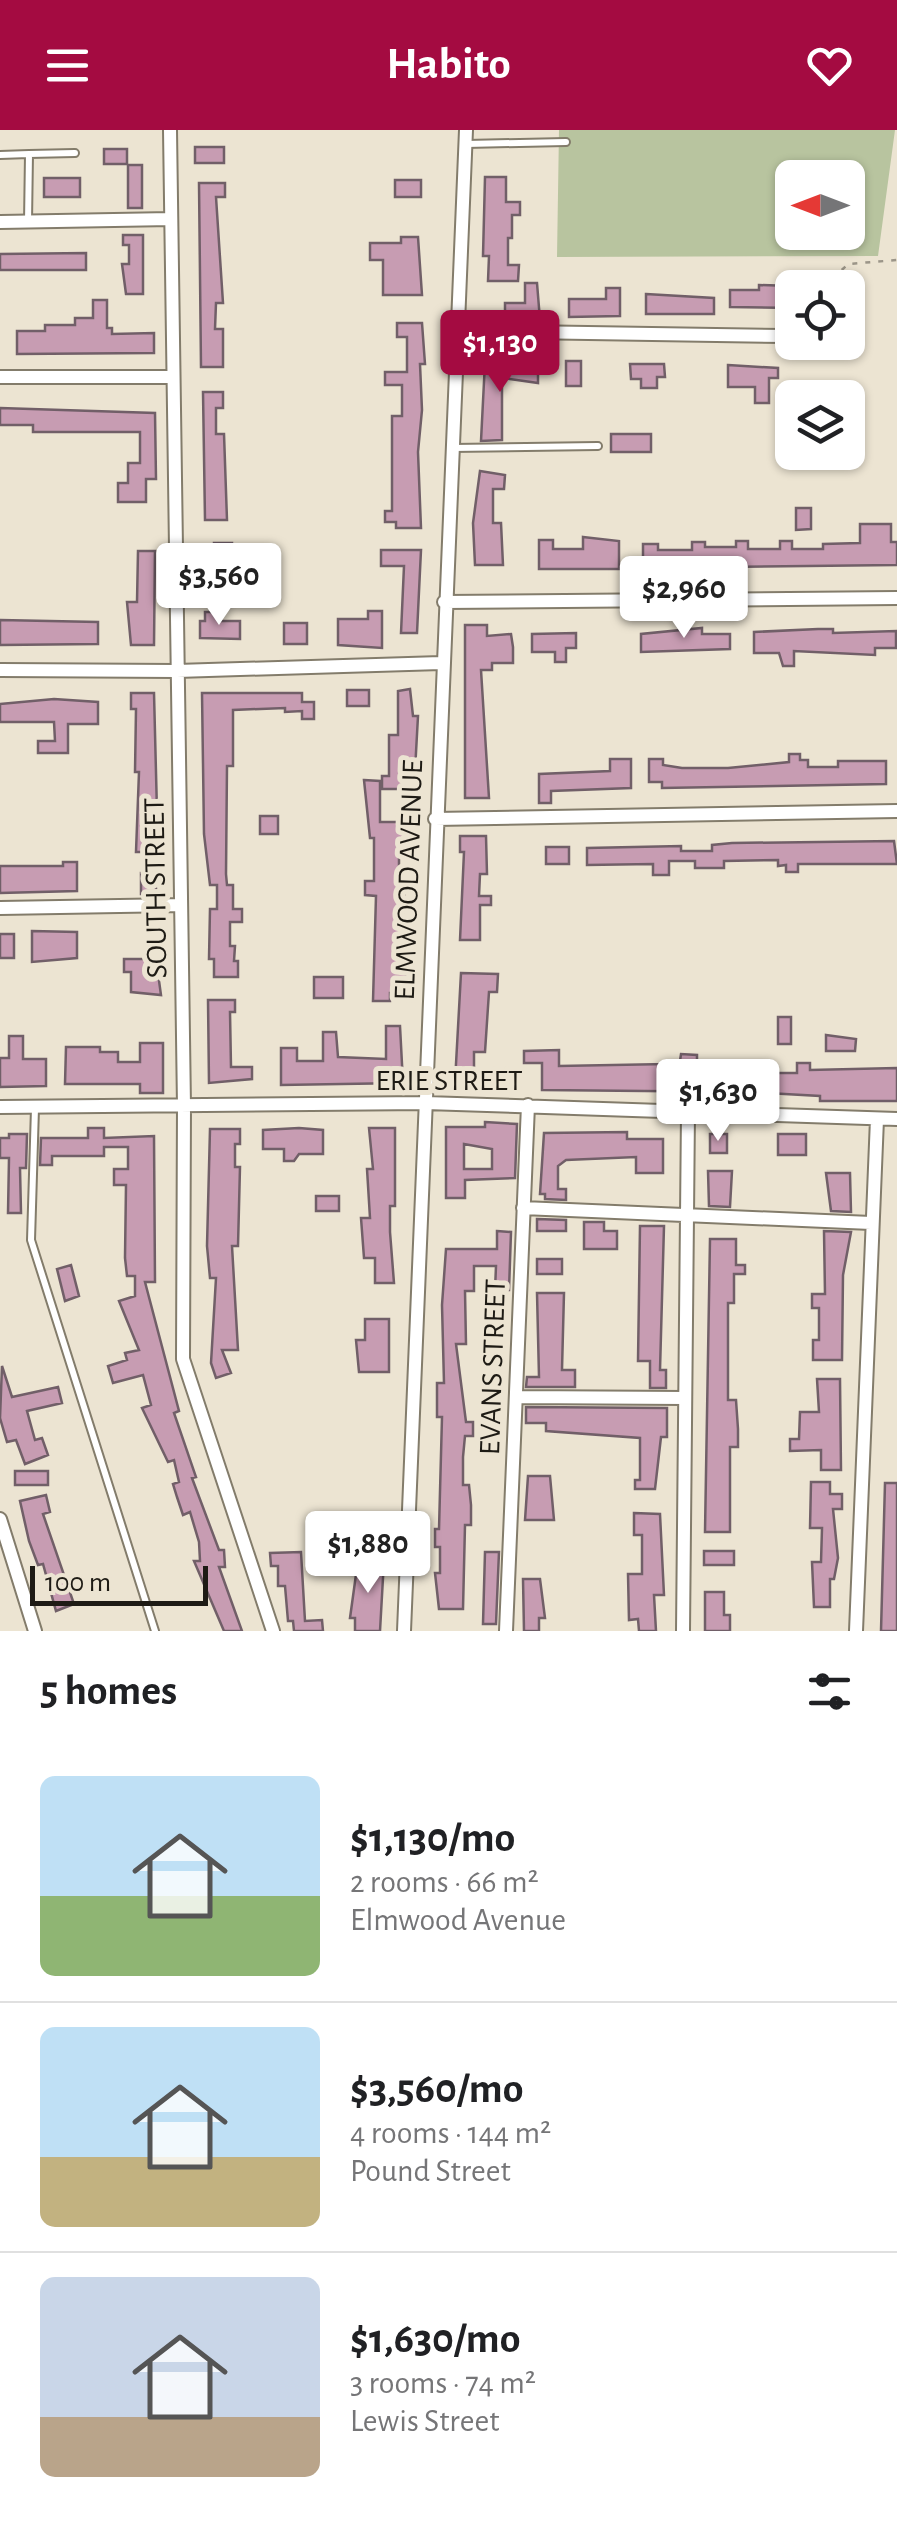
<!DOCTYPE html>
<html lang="en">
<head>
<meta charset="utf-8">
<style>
	:root { --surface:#fff; --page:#f2f2f2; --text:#202124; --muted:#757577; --line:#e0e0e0; --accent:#a40b41 }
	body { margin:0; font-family:"Alegreya Sans",sans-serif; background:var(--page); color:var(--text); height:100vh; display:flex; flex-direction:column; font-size:38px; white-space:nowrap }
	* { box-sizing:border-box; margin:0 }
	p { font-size:32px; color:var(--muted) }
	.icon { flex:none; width:55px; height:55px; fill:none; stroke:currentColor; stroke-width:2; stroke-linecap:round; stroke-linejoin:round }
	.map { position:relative; height:1501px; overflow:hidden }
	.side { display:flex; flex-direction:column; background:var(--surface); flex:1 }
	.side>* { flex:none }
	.needle { width:65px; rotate:270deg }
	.controls { position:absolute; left:775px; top:30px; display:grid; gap:20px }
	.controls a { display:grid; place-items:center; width:90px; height:90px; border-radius:15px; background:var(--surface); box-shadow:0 2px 8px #0004; font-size:50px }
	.scale { position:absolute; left:30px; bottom:25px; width:178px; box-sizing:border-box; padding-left:10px; border:5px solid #1e1b15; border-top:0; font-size:28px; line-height:35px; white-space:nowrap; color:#1e1b15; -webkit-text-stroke:8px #ece4d2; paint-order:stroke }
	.price { position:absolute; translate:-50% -85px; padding:0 22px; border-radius:10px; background:#fff; color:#222; font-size:32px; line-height:65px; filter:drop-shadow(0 2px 5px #0008) }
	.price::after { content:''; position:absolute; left:50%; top:60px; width:30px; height:22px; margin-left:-15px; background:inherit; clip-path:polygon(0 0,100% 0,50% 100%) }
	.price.on { background:var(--accent); color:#fff }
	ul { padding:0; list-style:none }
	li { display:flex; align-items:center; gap:30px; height:250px; padding:0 40px }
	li+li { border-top:2px solid var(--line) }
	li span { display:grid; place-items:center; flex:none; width:280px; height:200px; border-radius:15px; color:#555 }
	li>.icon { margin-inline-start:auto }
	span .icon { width:120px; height:120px; fill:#fffc; stroke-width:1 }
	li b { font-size:42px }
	h2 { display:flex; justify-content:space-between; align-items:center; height:120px; padding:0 40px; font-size:42px }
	header { display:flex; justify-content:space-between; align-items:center; height:130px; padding:0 40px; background:var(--accent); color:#fff; font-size:45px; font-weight:700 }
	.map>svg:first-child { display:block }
	.green { fill:#b8c49f; fill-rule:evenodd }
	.building { fill:#c79cb2; stroke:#715f68; stroke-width:2.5; fill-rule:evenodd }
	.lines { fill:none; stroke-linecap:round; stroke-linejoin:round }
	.lane-casing { stroke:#837c6b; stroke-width:10 }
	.street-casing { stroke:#837c6b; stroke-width:16 }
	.path { stroke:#9b9588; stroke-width:2.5; stroke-dasharray:5 8; stroke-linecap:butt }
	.lane { stroke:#fff; stroke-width:6 }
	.street { stroke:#fff; stroke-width:12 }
	.labels { text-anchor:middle; stroke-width:10; stroke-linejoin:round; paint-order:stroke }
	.street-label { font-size:30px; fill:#1e1b15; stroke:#ece4d2 }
</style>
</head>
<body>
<header><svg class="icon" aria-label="menu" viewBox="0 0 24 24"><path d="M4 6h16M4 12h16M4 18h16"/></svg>Habito<svg class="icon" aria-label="heart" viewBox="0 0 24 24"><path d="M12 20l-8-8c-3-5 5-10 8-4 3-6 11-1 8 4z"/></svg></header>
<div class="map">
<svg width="897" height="1501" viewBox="0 0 897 1501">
	<rect width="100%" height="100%" fill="#ece4d2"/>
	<!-- green -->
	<path class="green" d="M559,0H895L878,126L557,127ZM792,48H848V102H792Z"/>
	<!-- building -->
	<path class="building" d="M195,17H224V33H195Z
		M104,19H127V34H104Z
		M128,35H142V78H128Z
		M485,47H506V72H520V85H512V108H508V135H519L518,151H488L489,126H483Z
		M44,48H80V67H44Z
		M395,50H421V67H395Z
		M199,53H225V67H216L223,173H216L215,199H223V237H201Z
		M123,105H143V164H126L122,134H129V115H123Z
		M401,107H418L422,165H383V130H370V113H401Z
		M86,123V140H0V124Z
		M525,153H537L540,190H505V173H525Z
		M759,155L792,156V178L730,177V160H759Z
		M606,158H620V186L569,187V169H606Z
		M646,164L714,168V184H646Z
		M93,170H107V198H112V204L154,203V223L17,224V201H45V195H75V188H93Z
		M397,193H422L425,234H420L422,280L418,322L421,398H396V392H385V381H392V286H402V255H385V242H407V207H397Z
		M566,231H581V256H566Z
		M485,232L538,237V253L502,248V310L481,311Z
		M630,234H664L665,247H657V258H641V249H631Z
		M728,235L778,238V248H769V273H755V257H728Z
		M203,262H223V278H216V304H224L227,390H205Z
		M0,278L155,283L156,349H146V372H118V353H128V333H140V302H33V295H0Z
		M611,304H651V322H611Z
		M480,341L505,345L504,359H493V393H501L503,435H475L473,393Z
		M796,378H811V399L796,400Z
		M860,394H891V412H897V435L643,438V414H658V420H692V412H705V417H736V411H748V419H780V411H792V419H823V414L860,413Z
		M583,407L619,411V439H539V410H553V419H583Z
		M214,413H232V443H214Z
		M381,420H421L417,503H401L404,436H381Z
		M138,421H155L154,515H131L127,472H137Z
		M368,481H382V518L338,515V489H368Z
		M205,482H219V491H240V509L200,508V491H205Z
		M0,490L98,492V514L0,515Z
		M284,493H307V514H284Z
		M465,495H487V506L511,504L513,517V533H492V540H481L489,668H465Z
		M702,498V504H730V519L641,522V504Z
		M818,499H833V503L896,501V518H875V525L794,521V536H783L779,523H754V502Z
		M576,503V518H566V532H555V522H532V504Z
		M410,559L413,586H418L414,659H382V646H389V605H398V561Z
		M347,560H369V576H347Z
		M131,563H154L158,722H136L139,642H135L136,579H131Z
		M202,563H302V572H314V589H302V581L285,582V578L233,580V636H227L226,744L227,755H233V779H242V792H230V816H235L234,831H238V847H214V829H209L210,779H217V755H210L204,704Z
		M54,569L98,572V594H68V623H38V611H55L54,592H0V574Z
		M789,624H800V630H808V637H838V631H886V654L662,658V652H649V629H663V635L682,638H728L789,632Z
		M610,629H631V658L551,661V673H539V644L610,641Z
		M364,650L380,651V692H405V710H399V752H405L400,824H406V863H390V871H373L376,766L365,765V751H374V708H370Z
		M260,686H278V704H260Z
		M460,706H486L487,744H480L479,766H491V775H480V810H460L464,722H460Z
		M894,711L897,734H798V742H786V735L778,736V730L724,731V738H695V731H669V745H653V734L587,735V718L681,716V721H712V715L732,713Z
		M546,717H569V734H546Z
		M63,732H77V761L0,763V736H63Z
		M141,743H156V764H141Z
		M32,801L77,802V828L32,832Z
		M0,804H14V828H0Z
		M124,829H156L161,865L131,862V842H124Z
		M461,843L498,844L497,862H489L485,922H474V952H455Z
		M314,847H343V868H314Z
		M208,870H235V882H230L231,937H252V949L209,953Z
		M778,887H791V914H778Z
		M386,896H400L403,953L281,955V918H297V931H323V902H336L338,927L386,929Z
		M826,905L856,909L855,921H826Z
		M9,906H23V929H46V956L0,957V928H9Z
		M140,913H163V963H140V954H65L66,917H100V922H118V932H140Z
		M559,920V936L667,934L680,931L681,924L697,925V931H723V939H747V962L542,960V933H524V921Z
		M797,933H810V940L897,938V971H820V966L751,962L761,943H797Z
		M501,939H519V959L501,958Z
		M485,992L517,994L515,1048L465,1050V1068H446V997H485ZM464,1014L492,1019V1039H464Z
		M88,998H104V1008L154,1006L155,1152H145L179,1281L174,1283L196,1347L192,1348L219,1420H224L225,1437H219L242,1501H224L194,1431H200L199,1412L190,1382L183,1385L177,1367L173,1354L179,1352L174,1330L168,1332L142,1278L151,1275L143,1245L113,1253L108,1236L127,1230L125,1223L139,1220L119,1171L135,1166V1146H127L125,1128L126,1055H114V1039H128V1017H104V1026H52V1035H40L41,1008H88Z
		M299,998L323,1000V1024H299L294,1031H284V1019H263V1000Z
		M369,998H395V1076H390V1102L394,1153H375V1128H364L361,1088H370L367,1039H373Z
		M210,999H240V1014H235V1037H240L238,1116H232L238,1220H222L231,1243L216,1248L211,1233L216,1148H210L207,1116Z
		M627,1002V1009H663V1043H636V1027L566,1030L558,1036V1059H566V1070L545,1069V1064H540L544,1003Z
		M9,1004H27L26,1038H20L21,1083H8L9,1028H0V1008H9Z
		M710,1004H727V1023H710Z
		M778,1004H806V1025H778Z
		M708,1041H732L730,1077L709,1076Z
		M826,1043H850L851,1082L831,1081Z
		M316,1066H339V1081H316Z
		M537,1089L566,1090V1101H537Z
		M584,1092H604V1101H617V1119H584Z
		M640,1096H664L660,1240H666V1258H650V1231H638Z
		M497,1101L511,1102L509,1160H495L496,1136H474V1161H465L466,1214H456L466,1292H473V1306H465L463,1327V1355H469L471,1375V1395H465L463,1479H439L435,1443H440V1417H435V1399H439L442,1287H437V1253H444L442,1175L446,1119H497Z
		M824,1101L851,1102L843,1145L842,1230H813V1210H819V1178H812V1164H825Z
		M710,1109H736V1135H745V1144H734V1173H728V1270H736L738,1299V1317H730V1402H705Z
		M537,1129H562V1144H537Z
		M71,1135L79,1166L65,1171L57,1139Z
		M537,1163H564L562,1240H575V1257H526L527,1247H539Z
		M365,1189H389V1242H359L356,1210H365Z
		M2,1236L12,1267L58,1257L62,1273L27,1281L35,1310L42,1308L48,1325L25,1334L16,1310L7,1312L0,1288Z
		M817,1249H840L841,1340H821V1320L790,1321V1309H799L800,1282H819Z
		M526,1277L667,1278V1307H661L655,1359H635V1350H640V1308L546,1301V1293H526Z
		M15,1341H48V1355H15Z
		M528,1346H550L554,1390H525Z
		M811,1352H830V1364H842V1379H833L838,1428L834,1449H830V1477H814L812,1432H821L822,1398H810Z
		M885,1353H897V1501H881Z
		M46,1365L50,1382L43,1384L74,1474L56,1481L43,1434L38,1435L29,1411L20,1371Z
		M634,1383L660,1384L664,1465H654L656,1501H639L638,1489L629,1490L628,1444H642V1405H634Z
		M704,1421H734V1435H704Z
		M301,1422L305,1491L322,1490L323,1501H294L293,1491H288L285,1456H278V1436H271L270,1423Z
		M485,1422H499L496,1494H483Z
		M358,1430H384L380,1501H355V1488H350Z
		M523,1449H540L545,1488H539V1501H524Z
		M705,1462H724V1485H730V1501H705Z"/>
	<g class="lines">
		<!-- lane casing -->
		<g class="lane-casing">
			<path id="lane" d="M466,14L566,12
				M29,24L75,23
				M0,25L29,24L28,92
				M452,318L598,316
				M35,978L31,1110L155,1501"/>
		</g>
		<!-- street casing -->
		<g class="street-casing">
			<path id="street" d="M170,0L184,976L183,1229L273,1501
				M0,92L171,89
				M457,201L784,206
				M0,247H173
				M444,472L897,468
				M0,540L177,541L441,533
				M435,689L897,681
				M0,778L179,775
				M0,977L426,973L897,989
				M523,1078L871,1093
				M516,1267L685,1268
				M0,1389L35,1501
				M404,1501L466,0
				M506,1501L528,975
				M683,1501L688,982
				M856,1501L877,989"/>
		</g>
		<!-- path -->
		<path class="path" d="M823,158L848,134L897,130"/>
		<!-- lane -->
		<use href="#lane" class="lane"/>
		<!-- street -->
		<use href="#street" class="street"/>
	</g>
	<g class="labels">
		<!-- street labels -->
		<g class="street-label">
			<text transform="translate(408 750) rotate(-88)" y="10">ELMWOOD AVENUE</text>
			<text transform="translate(155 758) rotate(-91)" y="10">SOUTH STREET</text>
			<text x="449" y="960">ERIE STREET</text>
			<text transform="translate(492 1237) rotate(-88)" y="10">EVANS STREET</text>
		</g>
	</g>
</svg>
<div class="controls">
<a><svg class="needle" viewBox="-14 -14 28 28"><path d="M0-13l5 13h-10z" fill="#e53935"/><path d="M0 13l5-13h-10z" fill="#757577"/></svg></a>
<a><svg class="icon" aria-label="locate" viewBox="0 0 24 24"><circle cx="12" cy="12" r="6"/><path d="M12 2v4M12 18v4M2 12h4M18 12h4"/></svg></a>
<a><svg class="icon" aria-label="layers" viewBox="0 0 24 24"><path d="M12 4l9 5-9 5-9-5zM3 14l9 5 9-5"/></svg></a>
</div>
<div class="scale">100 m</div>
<b class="price on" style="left:500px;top:265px">$1,130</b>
<b class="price" style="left:219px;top:498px">$3,560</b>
<b class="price" style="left:684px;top:511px">$2,960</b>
<b class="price" style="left:718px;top:1014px">$1,630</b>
<b class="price" style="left:368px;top:1466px">$1,880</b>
</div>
<section class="side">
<h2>5 homes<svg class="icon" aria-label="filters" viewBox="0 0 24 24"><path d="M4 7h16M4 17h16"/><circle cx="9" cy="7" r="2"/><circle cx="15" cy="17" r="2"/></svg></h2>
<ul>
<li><span style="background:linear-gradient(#bfe0f5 60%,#8fb573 0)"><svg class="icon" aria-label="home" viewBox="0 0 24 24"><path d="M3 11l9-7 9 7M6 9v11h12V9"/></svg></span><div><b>$1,130/mo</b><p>2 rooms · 66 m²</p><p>Elmwood Avenue</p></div></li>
<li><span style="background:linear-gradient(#bfe0f5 65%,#c2b280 0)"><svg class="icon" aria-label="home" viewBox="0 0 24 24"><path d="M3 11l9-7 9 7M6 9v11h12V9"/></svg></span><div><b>$3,560/mo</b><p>4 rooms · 144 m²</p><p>Pound Street</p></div></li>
<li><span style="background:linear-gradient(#c9d6e8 70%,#b9a48a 0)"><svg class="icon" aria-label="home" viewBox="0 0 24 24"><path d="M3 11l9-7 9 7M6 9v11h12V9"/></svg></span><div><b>$1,630/mo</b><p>3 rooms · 74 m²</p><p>Lewis Street</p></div></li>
</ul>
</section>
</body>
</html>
